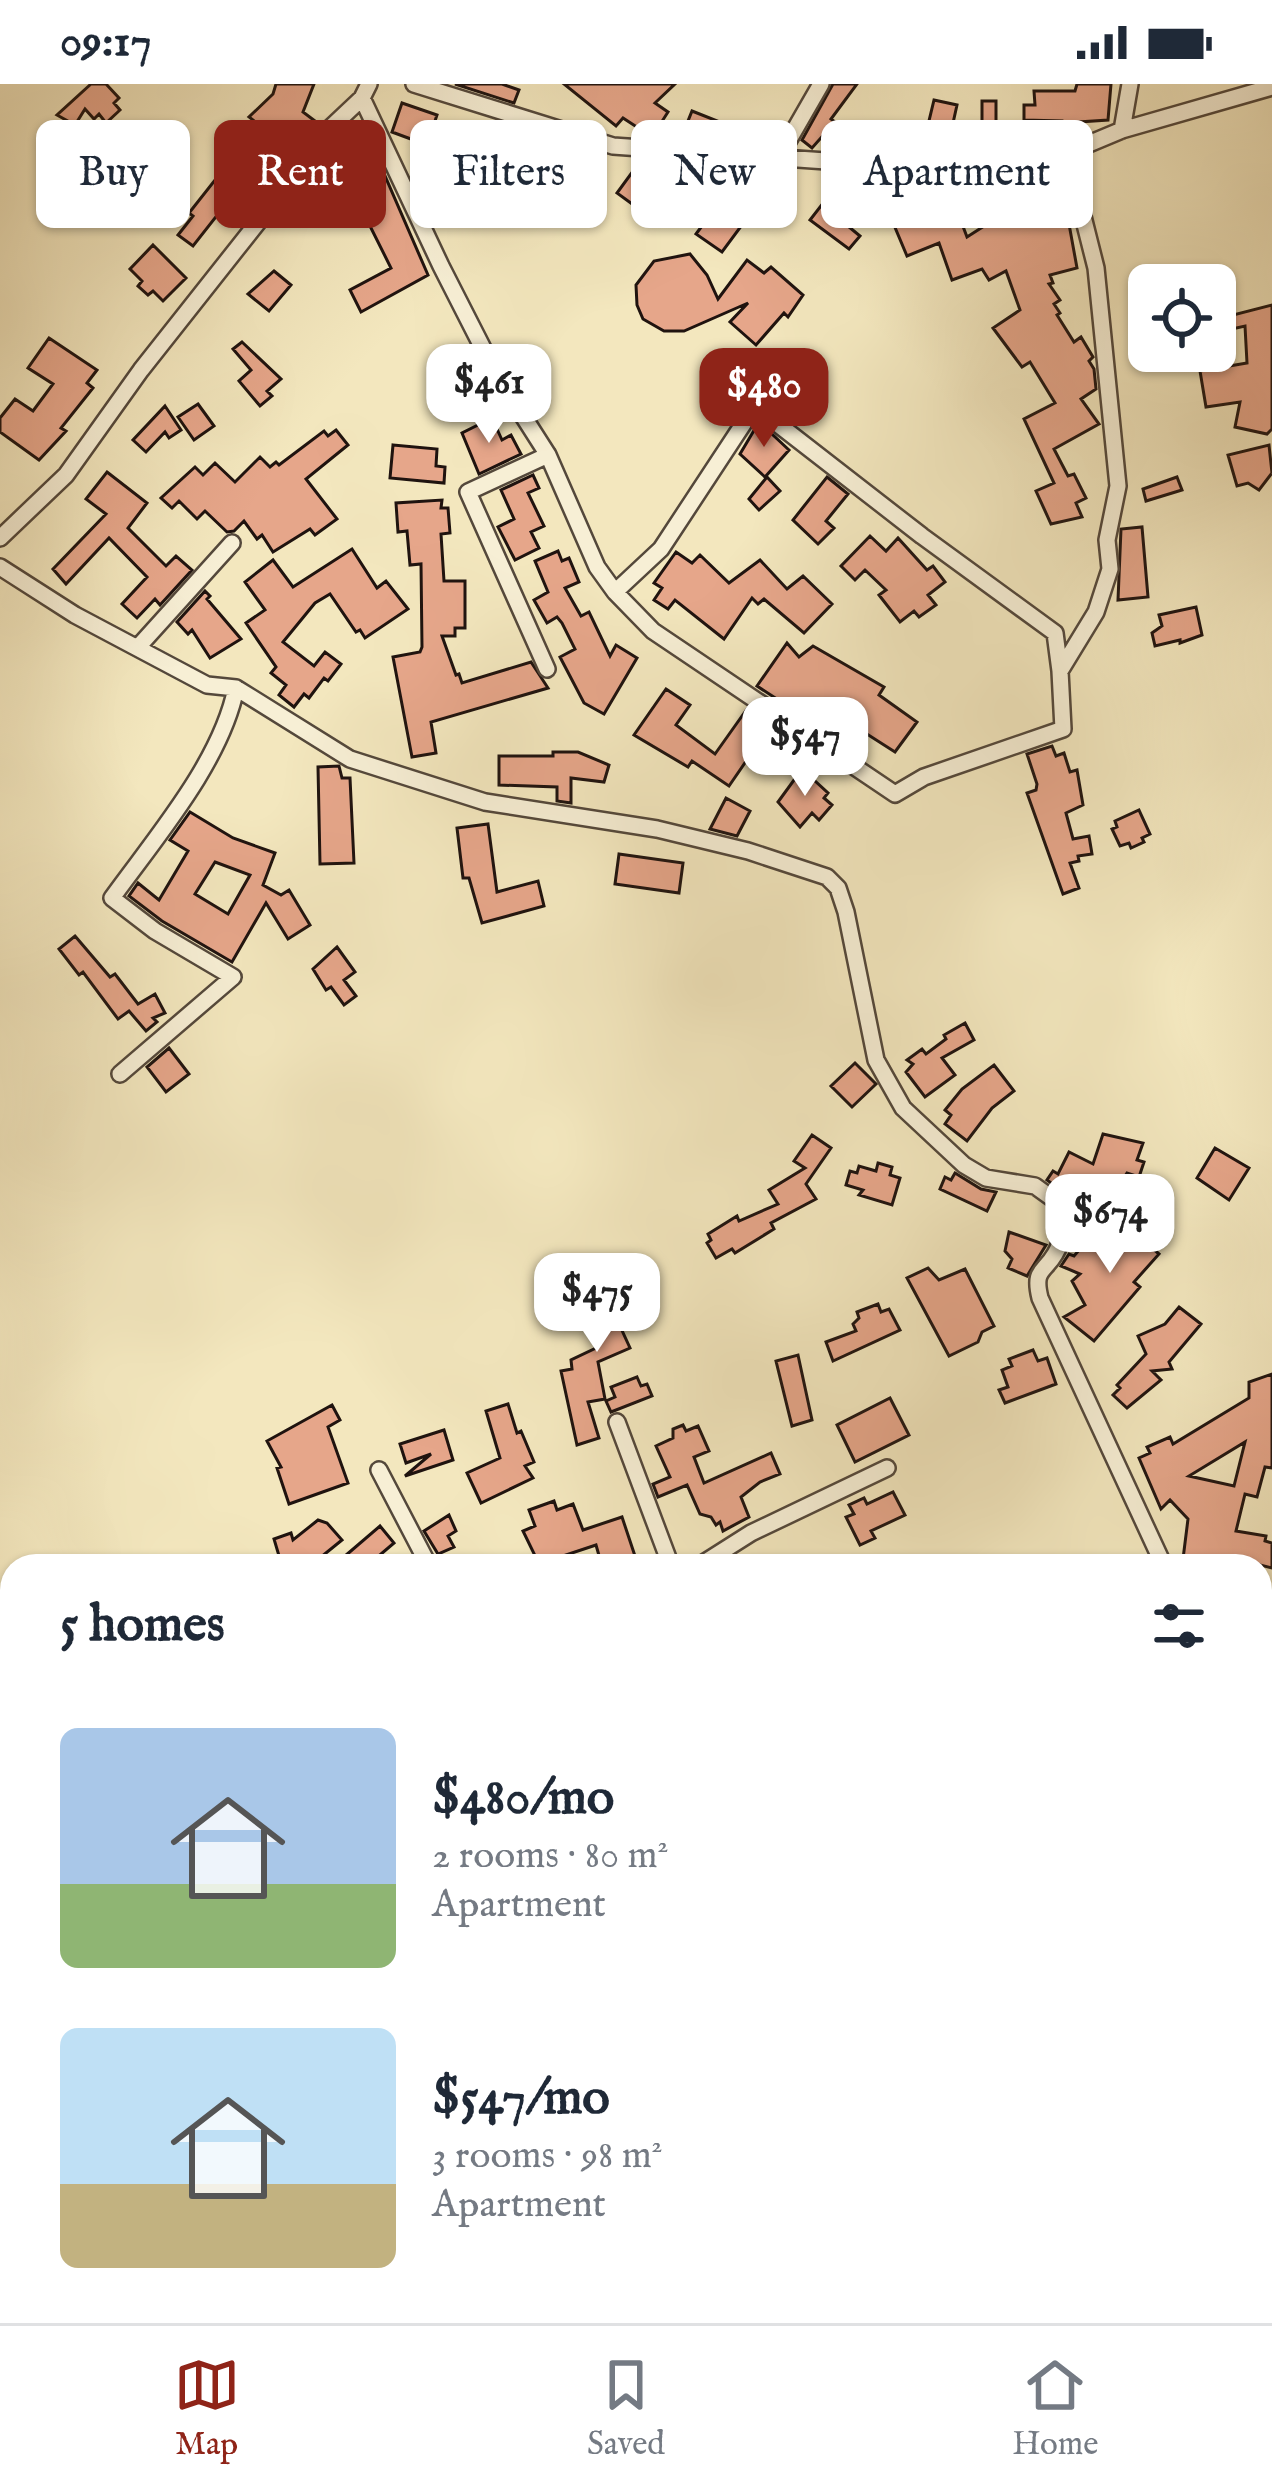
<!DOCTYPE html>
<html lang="en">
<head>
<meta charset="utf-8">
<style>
	:root { --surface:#fff; --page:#f6f6f7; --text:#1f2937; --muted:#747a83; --line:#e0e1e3; --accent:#8f2418 }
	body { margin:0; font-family:"IM FELL English",serif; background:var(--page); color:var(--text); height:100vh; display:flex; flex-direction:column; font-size:45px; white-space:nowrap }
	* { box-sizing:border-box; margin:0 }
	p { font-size:39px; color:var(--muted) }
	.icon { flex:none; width:66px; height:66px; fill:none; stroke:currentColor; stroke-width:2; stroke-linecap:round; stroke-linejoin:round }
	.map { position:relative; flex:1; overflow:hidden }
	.sheet { position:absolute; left:0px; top:1470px; width:1272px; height:771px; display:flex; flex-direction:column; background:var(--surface); border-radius:36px 36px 0 0; box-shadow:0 3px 9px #0004 }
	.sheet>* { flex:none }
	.guide { position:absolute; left:36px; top:36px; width:1200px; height:108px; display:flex; gap:24px }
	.fabs { position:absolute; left:1128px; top:180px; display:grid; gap:24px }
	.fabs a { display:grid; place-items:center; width:108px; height:108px; border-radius:18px; background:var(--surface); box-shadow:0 3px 9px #0004; font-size:60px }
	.price { position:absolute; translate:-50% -102px; padding:0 27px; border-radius:24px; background:#fff; color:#222; font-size:39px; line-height:78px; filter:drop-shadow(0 3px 6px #0008) }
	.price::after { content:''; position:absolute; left:50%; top:72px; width:36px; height:27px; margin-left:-18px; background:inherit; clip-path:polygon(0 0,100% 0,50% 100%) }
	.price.selected { background:var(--accent); color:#fff }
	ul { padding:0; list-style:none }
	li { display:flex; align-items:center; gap:36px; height:300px; padding:0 60px }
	li span { display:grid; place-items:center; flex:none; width:336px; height:240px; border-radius:18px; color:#555 }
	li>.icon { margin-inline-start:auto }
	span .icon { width:144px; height:144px; fill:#fffc; stroke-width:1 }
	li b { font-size:51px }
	h2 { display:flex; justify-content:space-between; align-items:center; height:144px; padding:0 60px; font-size:51px }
	.tag { padding:0 42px; border-radius:18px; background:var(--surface); box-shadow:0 3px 9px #0004; font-size:42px; line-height:108px }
	.tag.selected { background:var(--accent); color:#fff }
	.status { display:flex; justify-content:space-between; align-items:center; height:84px; padding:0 60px; background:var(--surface); direction:ltr }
	.status svg { height:33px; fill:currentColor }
	.menu { display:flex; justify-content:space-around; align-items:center; height:168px; border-top:3px solid var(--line); background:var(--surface); font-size:33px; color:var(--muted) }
	.menu a { display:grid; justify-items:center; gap:6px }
	.menu .selected { color:var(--accent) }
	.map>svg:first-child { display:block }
	.building { fill:#e6a68a; stroke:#1f130f; stroke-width:3; fill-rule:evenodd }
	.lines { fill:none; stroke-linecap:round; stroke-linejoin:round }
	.street-casing { stroke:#54483b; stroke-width:20 }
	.street { stroke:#f7efd5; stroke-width:15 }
</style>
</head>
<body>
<div class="status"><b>09:17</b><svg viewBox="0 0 49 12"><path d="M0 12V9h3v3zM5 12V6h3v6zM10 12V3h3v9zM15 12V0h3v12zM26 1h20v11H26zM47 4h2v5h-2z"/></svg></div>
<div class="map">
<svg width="1272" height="2239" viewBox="0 0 1272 2239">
	<rect width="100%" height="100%" fill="#f3e7be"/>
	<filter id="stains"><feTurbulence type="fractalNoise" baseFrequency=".00167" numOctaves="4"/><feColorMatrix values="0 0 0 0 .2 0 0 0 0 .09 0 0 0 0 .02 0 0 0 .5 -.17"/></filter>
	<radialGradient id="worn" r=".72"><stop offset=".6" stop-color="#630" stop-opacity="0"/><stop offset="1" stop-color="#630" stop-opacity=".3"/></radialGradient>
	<!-- building -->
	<path class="building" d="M91,0H106L119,14L114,19L120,26L106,39L99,30L94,35L85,25L75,41L57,31Z
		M276,0H314L303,28L315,37L290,65L249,33L273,10Z
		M455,0H502L519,6L514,19Z
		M564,0H675L655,19L668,28L652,53L623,34L616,42Z
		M833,0H857L831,35L835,38L812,64L802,56Z
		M1077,0H1111L1108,36L1079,38V51H1063L1062,37L1024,36V21H1035L1034,7H1075Z
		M934,16L957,21L953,39L947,38L940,66L923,62Z
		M982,17H996V62H982Z
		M402,19L437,31L427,61L392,48Z
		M692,27L720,38L713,54L686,42Z
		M357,49H362L369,59L358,66L377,95L385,92L428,191L361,228L350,206L391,184L352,106L357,104L332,65Z
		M505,82L542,102L530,124L494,100Z
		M1059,85L1077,184L1050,191L1053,199L1049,200L1060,216L1054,220L1060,229L1057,231L1074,258L1081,253L1093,273L1089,277L1094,285L1096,305L1081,315L1099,340L1054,365L1068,392L1074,390L1086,414L1076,419L1082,433L1051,440L1036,407L1054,399L1024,335L1055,319L1030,278L1022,283L993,244L1020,226L1006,187L989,196L982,185L952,196L939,159L907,172L881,110L906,100L914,120L950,108L967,153L992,137L987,99Z
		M633,87L672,115L664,126L649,115L639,125L617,109Z
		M215,96L246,119L234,134L222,125L193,162L178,151L193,132L189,129Z
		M733,100L759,118L722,168L696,150Z
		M827,114L849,130L843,138L860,152L849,165L810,136Z
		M153,161L186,194L163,217L153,207L148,211L138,202L142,197L130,185Z
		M690,170L707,191L718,215L747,176L764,189L771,183L803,211L788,233L784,229L756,261L730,238L748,219L684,247H664L643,235L637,221L636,201L654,177Z
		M274,187L291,201L269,227L248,210Z
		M1272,221V345L1267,350L1235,343L1240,318L1206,323L1200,287L1247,279L1245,242L1232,245L1229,232Z
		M49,254L97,286L87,299L93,304L61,344L66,347L39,376L0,348V334L15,315L33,327L53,300L28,284Z
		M242,258L281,295L267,307L272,312L260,322L239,297L251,286L233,265Z
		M198,320L214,342L194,356L178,333Z
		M165,322L181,346L169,354L165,348L146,368L133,356Z
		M492,334L502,356L511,351L521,370L479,390L462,349Z
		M759,338L789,366L765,393L740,370Z
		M336,346L348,361L306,395L337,435L315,451L310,445L273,468L262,451L257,455L244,437L234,447L227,448L205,427L197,435L179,417L172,424L161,414L195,383L203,391L215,379L235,398L260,373L270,383L276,378L279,381L324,347L328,352Z
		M393,361L437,365L436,382L445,383L444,399L390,394Z
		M1269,361L1272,389L1259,406L1248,399L1237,402L1228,371Z
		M107,388L147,419L128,444L166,482L176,472L192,486L160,521L155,515L137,534L122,520L147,493L109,454L66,500L53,485L106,430L86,415Z
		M533,391L539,404L528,409L544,442L531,448L539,464L515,476L498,443L514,435L501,406Z
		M767,393L780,407L759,426L749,415Z
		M827,393L848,410L826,437L834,444L818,460L793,436Z
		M1177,393L1182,406L1146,417L1143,405Z
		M442,416L441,424H448L450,449L441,450L444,497H465V544H455V552H442L456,591L459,590L462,599L531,578L548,604L431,638L436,669L412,673L393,573L420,568L422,563L421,480L410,481L407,447L398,448L396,419Z
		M1142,443L1148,513L1118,516L1121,445Z
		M870,452L886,467L898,454L927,486L933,482L945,498L928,511L936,521L919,533L914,527L900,538L879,511L886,506L865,486L855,496L841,482Z
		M352,465L377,504L386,497L408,525L365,554L360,546L356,548L330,510L315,519L283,558L314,582L325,568L341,580L328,597L324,594L309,614L304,610L294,623L279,611L286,601L271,589L276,583L246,539L265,526L245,498L273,476L293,503Z
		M558,467L562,477L569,474L579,498L565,504L581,532L589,528L610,572L616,561L637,574L604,630L584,619L560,573L575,565L562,539L557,533L547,539L534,516L548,508L535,477Z
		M676,468L692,479L700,471L729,499L760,476L787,505L803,492L832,520L804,549L764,515L758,520L752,514L724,555L675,516L668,525L654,516L662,504L654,499Z
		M205,507L210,512L207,515L241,555L210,574L192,546L188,550L177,538Z
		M1196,523L1202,551L1180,559V556L1155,562L1152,549L1162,542L1159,531Z
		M787,559L799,573L813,562L884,603L879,611L917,638L895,668L831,627L821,644L757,602Z
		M666,605L690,621L676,641L715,670L747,625L766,638L759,651L762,654L729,702L692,677L688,683L634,651Z
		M1052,662L1056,672L1064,669L1070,688L1077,686L1083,721L1066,729L1073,755L1089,752L1092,770L1078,772L1079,777L1070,779L1079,804L1063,810L1027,709L1036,706L1037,700L1027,670Z
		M553,668H578L609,681L604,698L571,694V719L557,717V703L499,701V672H553Z
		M339,682L342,694H350L354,779L320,780L318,683Z
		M802,685L828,709L824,714L832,721L819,736L812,729L800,743L778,718Z
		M726,714L750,727L737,752L710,745Z
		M1139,726L1150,750L1142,754L1144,758L1131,764L1129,759L1120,762L1112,745L1117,743L1115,737Z
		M190,728L233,754L275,769L263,801L281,811L289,806L310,841L288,855L266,819L232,878L162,837L129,812L138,799L159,816L188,767L170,756ZM215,778L250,791L228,830L195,810Z
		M488,740L497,808L538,797L544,822L482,839L469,794H463L457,744Z
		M619,770L683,779L679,809L615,800Z
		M75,852L110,893L115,890L138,920L155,910L165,929L153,934L157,938L146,947L129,927L118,935L83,888L79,891L59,865Z
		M337,863L355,888L344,896L356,912L344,921L331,903L326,906L313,885Z
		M965,939L974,956L942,974L955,991L925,1013L906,988L913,980L907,976L922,965L926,970L946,955L944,951Z
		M169,964L189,990L166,1008L147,983Z
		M855,979L876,1000L852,1023L831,1002Z
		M994,981L1014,1007L992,1024L967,1057L945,1040L951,1031L945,1026L962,1005Z
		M1103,1050L1143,1059L1137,1076L1144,1078L1139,1093L1127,1089L1102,1127L1065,1102L1062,1107L1047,1096L1053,1087L1058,1090L1069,1068L1093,1080Z
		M812,1051L831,1064L806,1100L816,1115L771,1139L774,1145L735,1169L732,1165L716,1174L707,1159L711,1156L708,1150L737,1132L739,1137L778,1120L769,1106L805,1084L794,1077Z
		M1215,1064L1249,1084L1229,1116L1197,1094Z
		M878,1079L892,1083L890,1091L900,1094L892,1121L859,1111L863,1106L846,1101L850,1087L857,1089L859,1082L876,1087Z
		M955,1089L981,1105L996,1108L987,1127L940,1105L945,1093L951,1096Z
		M1158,1132L1170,1143L1151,1163L1159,1170L1134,1198L1140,1203L1094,1257L1064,1233L1085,1221L1072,1197L1080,1190L1061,1182L1069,1170L1074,1172L1086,1158L1091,1162L1106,1146L1129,1165Z
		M1009,1148L1046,1161L1027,1192L1008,1184L1012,1175L1005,1167Z
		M928,1184L939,1196L965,1185L994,1242L982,1248L978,1258L949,1272L907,1194Z
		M608,1200L611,1207L622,1202L641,1233L620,1242L630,1264L598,1278L605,1315L588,1318L599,1354L577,1361L561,1287L572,1285L571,1276L598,1263L577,1214Z
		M878,1220L881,1228L889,1225L900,1246L833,1277L826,1258L856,1247L853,1240L859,1234L857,1228Z
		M1179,1223L1201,1240L1169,1278L1172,1285L1152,1287L1161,1296L1127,1324L1113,1311L1120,1304L1117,1301L1146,1270L1138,1252L1165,1240Z
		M1033,1266L1038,1277L1047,1274L1056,1300L1005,1319L999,1306L1008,1303L1002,1286L1012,1282L1009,1275Z
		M798,1271L812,1336L792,1342L776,1277Z
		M1272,1290V1384L1265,1383L1257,1413L1245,1410L1236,1447L1266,1452L1265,1457L1272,1459V1484L1229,1473L1227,1482L1183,1475L1188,1435L1170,1416L1161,1425L1139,1374L1150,1369L1147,1363L1170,1353L1173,1360L1249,1314V1298ZM1245,1358L1234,1402L1189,1392Z
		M637,1293L641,1302L647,1300L652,1312L611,1328L606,1317L615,1313L611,1303Z
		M890,1314L909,1351L855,1378L837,1341Z
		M508,1320L517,1349L521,1347L534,1378L525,1382L533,1394L481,1419L467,1389L500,1374L486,1327Z
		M332,1321L340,1336L328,1343L348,1399L289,1420L277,1384L281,1383L267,1357Z
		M683,1341L686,1347L698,1342L709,1367L694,1373L704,1399L771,1369L780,1390L760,1398L741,1413L749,1433L723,1447L720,1438L716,1441L711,1433L700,1430L687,1401L658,1413L653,1400L670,1393L656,1362L673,1354V1345Z
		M444,1346L453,1376L405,1392L431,1370L406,1379L400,1360Z
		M893,1408L905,1431L871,1447L875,1454L860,1461L846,1433L854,1430L849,1421L864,1414L867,1420Z
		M554,1417L557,1426L573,1420L583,1446L622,1433L637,1478L602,1482L596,1461L539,1480L523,1447L535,1442L529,1426Z
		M449,1431L456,1447L448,1452L454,1463L438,1470L424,1447Z
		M318,1436L327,1439L342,1456L310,1482H282L274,1455L291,1449L293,1456Z
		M380,1442L394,1459L367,1482H354L345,1472Z"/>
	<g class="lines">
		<!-- street casing -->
		<g class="street-casing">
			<path id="street" d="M414,0L613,62L897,82L1018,80L1067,69L1122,46L1272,3
				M362,14L441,182L495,288L548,371L597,483L615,508L653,547L895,710L924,693L1063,645L1060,587L1096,528L1110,485L1107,456L1118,402L1096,184L1067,69
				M1122,46L1130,0
				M779,73L821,0
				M0,454L66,391L141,286L277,114L310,63L362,14L369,0
				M0,483L75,531L207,601L236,604L350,675L485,718L657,745L748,767L827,793L838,804L846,828L876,976L903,1024L964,1081L986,1094L1035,1102L1060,1120C1062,1136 1064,1156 1055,1170C1044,1189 1033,1185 1040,1214L1164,1482
				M615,508L661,465L757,319L779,341L922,452L1055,549L1060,587
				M139,562L232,459
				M547,585L468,408L548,371
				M120,990L233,893L155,847L112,814C156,753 221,678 236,604
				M617,1338L671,1482
				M379,1386L429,1482
				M699,1482L751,1449L887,1384
				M1260,1617L1272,1587
				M1260,1689L1272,1697
				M1272,1972C1260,2014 1262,2045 1272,2087
				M1260,2190L1272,2187
				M944,2229L951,2239
				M247,2239V2229
				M400,2239L402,2229
				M1160,2239L1178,2229"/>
		</g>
		<!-- street -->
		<use href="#street" class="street"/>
	</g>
	<rect width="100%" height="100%" filter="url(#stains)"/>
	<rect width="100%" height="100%" fill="url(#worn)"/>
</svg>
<div class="fabs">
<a><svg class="icon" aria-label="locate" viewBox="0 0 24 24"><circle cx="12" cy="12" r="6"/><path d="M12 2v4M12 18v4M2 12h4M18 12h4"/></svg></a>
</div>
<b class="price" style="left:489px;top:362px">$461</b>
<b class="price selected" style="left:764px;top:366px">$480</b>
<b class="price" style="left:805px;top:715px">$547</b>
<b class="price" style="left:1110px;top:1192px">$674</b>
<b class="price" style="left:597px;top:1271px">$475</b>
<div class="guide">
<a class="tag">Buy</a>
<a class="tag selected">Rent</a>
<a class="tag">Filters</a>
<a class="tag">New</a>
<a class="tag">Apartment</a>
</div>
<section class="sheet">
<h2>5 homes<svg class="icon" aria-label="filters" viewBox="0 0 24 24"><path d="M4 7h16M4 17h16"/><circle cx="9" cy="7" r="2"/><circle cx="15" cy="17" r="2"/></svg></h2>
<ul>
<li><span style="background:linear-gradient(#a9c7e8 65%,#8fb573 0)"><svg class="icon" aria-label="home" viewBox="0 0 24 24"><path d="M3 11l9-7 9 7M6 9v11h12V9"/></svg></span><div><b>$480/mo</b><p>2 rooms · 80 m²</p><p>Apartment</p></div></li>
<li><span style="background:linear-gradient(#bfe0f5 65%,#c2b280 0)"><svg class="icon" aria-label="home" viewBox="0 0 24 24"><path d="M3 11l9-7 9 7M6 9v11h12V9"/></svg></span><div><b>$547/mo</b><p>3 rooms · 98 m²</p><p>Apartment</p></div></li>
</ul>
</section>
</div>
<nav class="menu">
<a class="selected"><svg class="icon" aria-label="map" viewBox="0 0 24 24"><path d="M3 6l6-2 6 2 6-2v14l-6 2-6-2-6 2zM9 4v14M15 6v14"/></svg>Map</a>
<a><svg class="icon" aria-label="saved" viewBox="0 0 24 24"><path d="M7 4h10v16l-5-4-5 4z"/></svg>Saved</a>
<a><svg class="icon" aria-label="home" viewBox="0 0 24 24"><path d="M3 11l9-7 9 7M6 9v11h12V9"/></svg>Home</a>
</nav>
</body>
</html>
